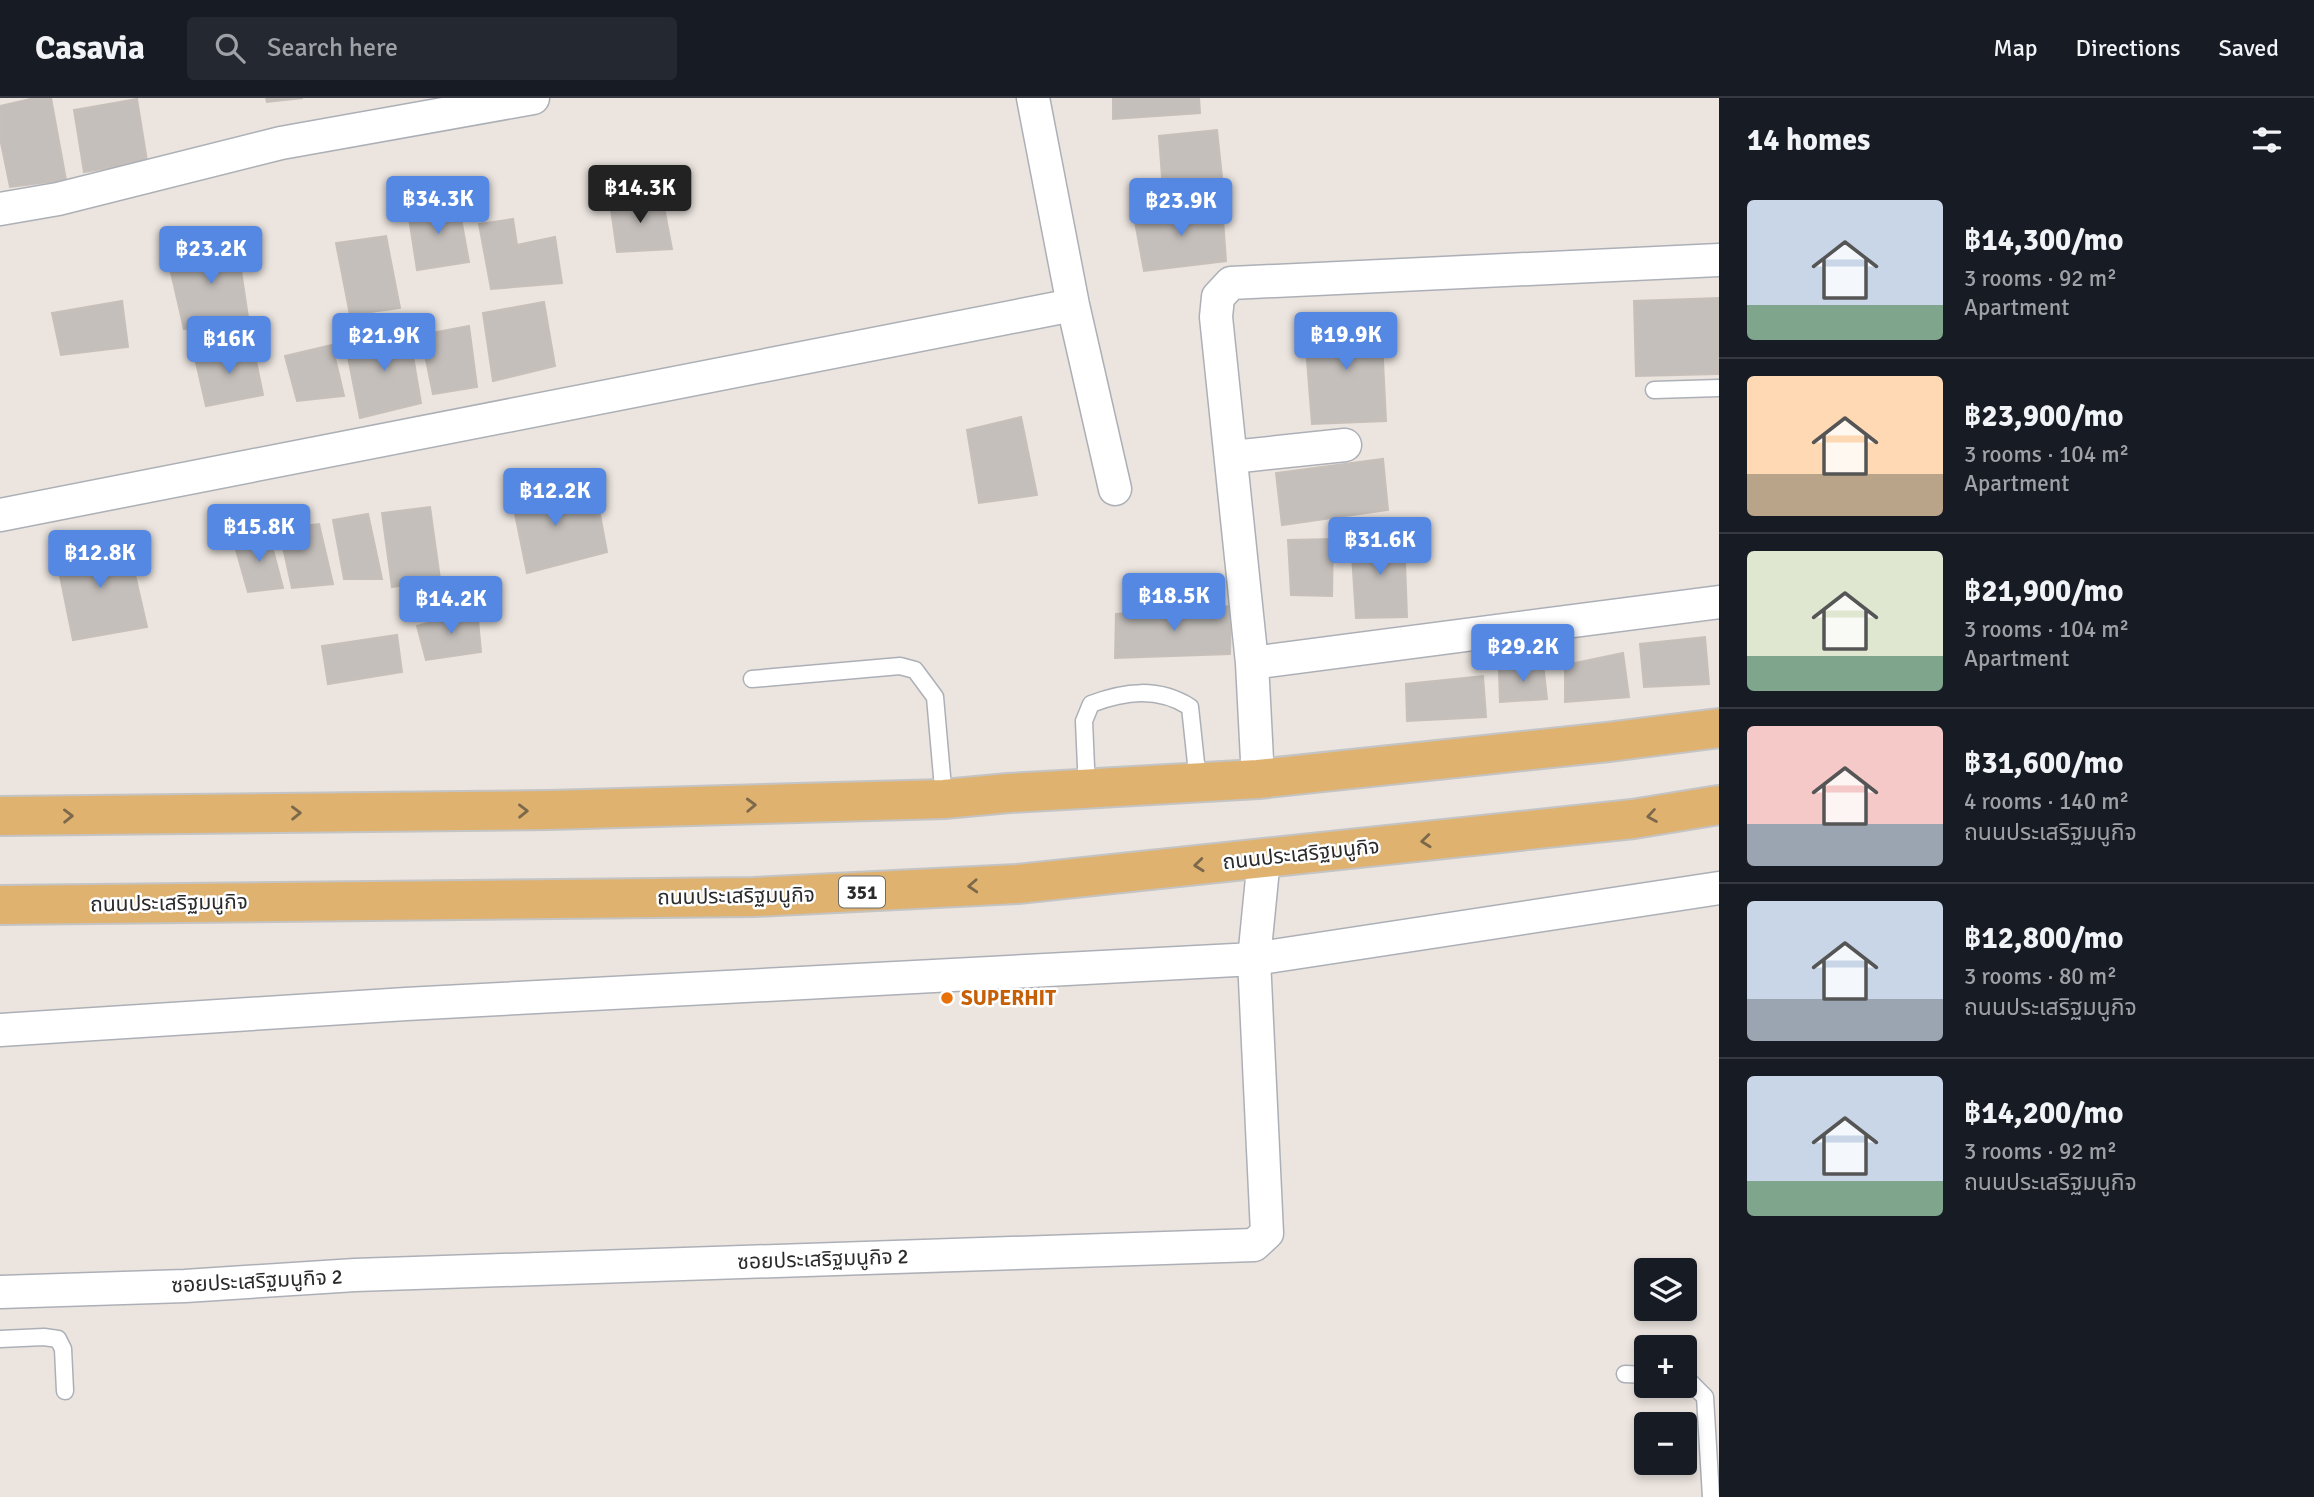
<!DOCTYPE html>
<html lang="en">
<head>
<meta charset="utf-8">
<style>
	:root { --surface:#171b24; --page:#242831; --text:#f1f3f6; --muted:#9ea1a6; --line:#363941; --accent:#5488e3 }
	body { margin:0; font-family:Signika,"Noto Sans Thai",sans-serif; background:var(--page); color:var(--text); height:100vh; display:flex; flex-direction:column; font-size:26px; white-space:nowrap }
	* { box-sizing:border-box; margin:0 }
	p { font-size:23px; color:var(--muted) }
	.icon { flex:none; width:38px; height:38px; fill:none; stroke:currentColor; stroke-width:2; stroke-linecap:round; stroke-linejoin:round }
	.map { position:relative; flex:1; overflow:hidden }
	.sheet { display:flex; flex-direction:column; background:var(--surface); width:595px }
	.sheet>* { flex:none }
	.buttons { position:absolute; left:1634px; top:1160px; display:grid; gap:14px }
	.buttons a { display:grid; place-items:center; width:63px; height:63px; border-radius:7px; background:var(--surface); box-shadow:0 4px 10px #0003; font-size:35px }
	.price { position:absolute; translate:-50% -60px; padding:0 16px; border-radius:7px; background:var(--accent); color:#fff; font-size:23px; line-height:46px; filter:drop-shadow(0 2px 4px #0008) }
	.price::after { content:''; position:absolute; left:50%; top:42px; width:21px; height:16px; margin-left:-10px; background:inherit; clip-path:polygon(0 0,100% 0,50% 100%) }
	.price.selected { background:#222; color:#fff }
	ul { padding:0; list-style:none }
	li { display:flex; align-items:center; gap:21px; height:175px; padding:0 28px }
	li+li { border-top:2px solid var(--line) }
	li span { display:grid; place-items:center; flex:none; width:196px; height:140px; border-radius:7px; color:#555 }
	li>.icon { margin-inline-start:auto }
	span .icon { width:84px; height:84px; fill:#fffc; stroke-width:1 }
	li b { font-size:30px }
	h2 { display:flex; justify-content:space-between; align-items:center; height:84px; padding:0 28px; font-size:30px }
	header { display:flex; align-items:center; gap:42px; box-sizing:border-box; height:98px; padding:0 35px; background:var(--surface); border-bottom:2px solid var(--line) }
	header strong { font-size:33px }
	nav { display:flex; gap:38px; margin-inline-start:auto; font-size:24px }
	.search { width:490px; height:63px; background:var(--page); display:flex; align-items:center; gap:18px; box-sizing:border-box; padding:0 24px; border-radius:7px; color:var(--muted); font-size:26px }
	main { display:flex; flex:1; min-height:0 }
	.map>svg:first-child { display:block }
	.building { fill:#c4bfbb; stroke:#c7bfb9; stroke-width:2 }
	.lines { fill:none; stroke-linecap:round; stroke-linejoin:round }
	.lane-casing { stroke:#acb0b6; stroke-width:19 }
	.street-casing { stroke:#acb0b6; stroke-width:35 }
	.primary-casing { stroke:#c4c4c4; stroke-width:42 }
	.lane { stroke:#fff; stroke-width:16 }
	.street { stroke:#fff; stroke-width:32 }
	.primary { stroke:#dfb270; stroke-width:38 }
	.oneway { stroke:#7c684a }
	.food-dot { fill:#e8710a; stroke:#fff; stroke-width:2.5 }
	.labels { text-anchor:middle; stroke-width:5; stroke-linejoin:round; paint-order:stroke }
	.shield { fill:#fff; stroke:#6b6b6b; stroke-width:2 }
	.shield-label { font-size:19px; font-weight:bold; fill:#2b2b2b }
	.street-label { font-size:21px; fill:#2b2b2b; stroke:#fff }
	.food-label { font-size:21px; font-weight:bold; fill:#c56008; stroke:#fff; text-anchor:start }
</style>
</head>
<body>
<header>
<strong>Casavia</strong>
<div class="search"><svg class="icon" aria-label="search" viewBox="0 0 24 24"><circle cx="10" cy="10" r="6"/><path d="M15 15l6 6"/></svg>Search here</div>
<nav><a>Map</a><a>Directions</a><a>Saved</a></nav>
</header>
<main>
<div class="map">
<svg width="1719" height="1399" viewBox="0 0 1719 1399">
	<rect width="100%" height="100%" fill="#ebe4df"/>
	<!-- building -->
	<path class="building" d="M35,0H51L66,82L10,89L0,40V8Z
		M266,0H303L267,4Z
		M1113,0H1199L1200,15L1113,21Z
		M137,1L147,63L84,74L74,12Z
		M1217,32L1222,79H1162L1159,38Z
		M662,99L672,151L617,154L610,104Z
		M458,104L469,164L417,172L408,113Z
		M1222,107L1226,163L1144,173L1134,118Z
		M513,121L517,147L555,139L562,185L491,191L479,126Z
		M386,138L400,210L350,217L336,145Z
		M236,139L248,219L184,231L170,170L197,168L192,149Z
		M1719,200V276L1636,278L1634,203Z
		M122,203L128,249L61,257L52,215Z
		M544,204L555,268L493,283L483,215Z
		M1304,224H1381L1386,323L1312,326Z
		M469,228L477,289L433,296L421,237Z
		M408,229L421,305L360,320L346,249Z
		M332,247L344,298L297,303L285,258Z
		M253,248L263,297L206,308L195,260Z
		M1021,319L1037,397L979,405L967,332Z
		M1383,361L1388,412L1282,427L1276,375Z
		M554,382L565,416L598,406L607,454L527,475L510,391Z
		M430,409L440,481L392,489L382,415Z
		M368,416L382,481H344L333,422Z
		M319,426L333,486L292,490L279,431Z
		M1404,436L1407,519L1356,520L1351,441Z
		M269,437L283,490L248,494L234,445Z
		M1333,441L1332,498L1291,497L1288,442Z
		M127,442L147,529L73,542L55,453Z
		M1231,508L1230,556L1115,560L1116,516Z
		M477,511L481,554L426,562L417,528Z
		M397,537L402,574L328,586L322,548Z
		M1705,539L1709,586L1644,589L1640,546Z
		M1623,555L1629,599L1565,604V567Z
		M1543,565L1547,601L1500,604L1499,572Z
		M1483,578L1486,619L1407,623L1406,586Z"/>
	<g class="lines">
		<!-- lane casing -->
		<g class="lane-casing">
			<path id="lane" d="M1654,292L1719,290
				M752,581L900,568L915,572L935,599L944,701
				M1087,692L1084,623L1091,606C1125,593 1158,589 1190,609L1198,684
				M0,1241L44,1239L58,1241L63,1251L65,1293
				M1625,1276L1647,1277
				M1685,1279L1705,1299L1711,1399"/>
		</g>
		<!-- street casing -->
		<g class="street-casing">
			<path id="street" d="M1033,0L1073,207L1115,391
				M0,111L58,101L281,45L533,0
				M1232,359L1345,347
				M0,417L1073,207
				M1252,565L1719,504
				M1258,681L1252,565L1216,219L1218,199L1231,185L1719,162
				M0,932L406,906L1254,861L1719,790
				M0,1194L185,1188L355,1177L1254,1147L1267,1135L1254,861L1264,760"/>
		</g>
		<!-- primary casing -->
		<g class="primary-casing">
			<path id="primary" d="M0,718L549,712L944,701L1009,695L1258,681L1608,644L1719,630
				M0,807L754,799L1017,786L1633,721L1719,707"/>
		</g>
		<!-- lane -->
		<use href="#lane" class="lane"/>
		<!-- street -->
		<use href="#street" class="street"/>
		<!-- primary -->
		<use href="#primary" class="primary"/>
	</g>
	<!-- one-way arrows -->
	<defs><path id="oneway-chevron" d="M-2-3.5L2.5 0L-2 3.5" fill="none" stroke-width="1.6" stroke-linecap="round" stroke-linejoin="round" transform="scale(1.75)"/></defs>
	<g class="oneway">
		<use href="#oneway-chevron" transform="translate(751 707) rotate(-2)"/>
		<use href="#oneway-chevron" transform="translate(523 713) rotate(-1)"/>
		<use href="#oneway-chevron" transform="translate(296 715) rotate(-1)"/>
		<use href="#oneway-chevron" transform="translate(68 718) rotate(-1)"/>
		<use href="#oneway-chevron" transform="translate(1652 718) rotate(171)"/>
		<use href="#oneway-chevron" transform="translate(1426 743) rotate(174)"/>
		<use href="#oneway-chevron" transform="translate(1199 767) rotate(174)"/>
		<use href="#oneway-chevron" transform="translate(973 788) rotate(177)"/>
	</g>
	<!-- markers -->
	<circle class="food-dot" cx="947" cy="900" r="7"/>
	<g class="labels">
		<!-- shield labels -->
		<rect class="shield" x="839" y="778.5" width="46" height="31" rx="5"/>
		<g class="shield-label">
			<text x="862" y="801">351</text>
		</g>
		<!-- street labels -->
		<g class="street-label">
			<text transform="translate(1301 756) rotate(-6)" y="7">ถนนประเสริฐมนูกิจ</text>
			<text transform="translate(736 798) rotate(-1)" y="7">ถนนประเสริฐมนูกิจ</text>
			<text transform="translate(169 805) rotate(-1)" y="7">ถนนประเสริฐมนูกิจ</text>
			<text transform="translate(823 1161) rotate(-2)" y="7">ซอยประเสริฐมนูกิจ 2</text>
			<text transform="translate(257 1183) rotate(-3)" y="7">ซอยประเสริฐมนูกิจ 2</text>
		</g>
		<!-- food labels -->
		<g class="food-label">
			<text x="961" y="907">SUPERHIT</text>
		</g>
	</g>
</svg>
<div class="buttons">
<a><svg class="icon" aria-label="layers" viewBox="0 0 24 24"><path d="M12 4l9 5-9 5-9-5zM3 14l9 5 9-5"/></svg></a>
<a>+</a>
<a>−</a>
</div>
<b class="price selected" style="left:640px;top:127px">฿14.3K</b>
<b class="price" style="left:438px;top:138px">฿34.3K</b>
<b class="price" style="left:1181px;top:140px">฿23.9K</b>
<b class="price" style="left:211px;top:188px">฿23.2K</b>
<b class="price" style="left:1346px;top:274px">฿19.9K</b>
<b class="price" style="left:384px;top:275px">฿21.9K</b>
<b class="price" style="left:229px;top:278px">฿16K</b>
<b class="price" style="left:555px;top:430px">฿12.2K</b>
<b class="price" style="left:259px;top:466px">฿15.8K</b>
<b class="price" style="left:1380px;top:479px">฿31.6K</b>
<b class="price" style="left:100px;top:492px">฿12.8K</b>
<b class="price" style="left:1174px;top:535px">฿18.5K</b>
<b class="price" style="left:451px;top:538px">฿14.2K</b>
<b class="price" style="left:1523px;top:586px">฿29.2K</b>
</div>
<section class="sheet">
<h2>14 homes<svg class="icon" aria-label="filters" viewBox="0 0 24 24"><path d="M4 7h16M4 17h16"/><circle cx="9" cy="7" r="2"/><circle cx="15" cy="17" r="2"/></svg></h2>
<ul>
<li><span style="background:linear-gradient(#c9d6e8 75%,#7fa58c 0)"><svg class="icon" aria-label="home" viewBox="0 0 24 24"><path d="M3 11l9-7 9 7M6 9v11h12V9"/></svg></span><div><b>฿14,300/mo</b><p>3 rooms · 92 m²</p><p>Apartment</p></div></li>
<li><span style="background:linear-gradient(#ffd9b3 70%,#b9a48a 0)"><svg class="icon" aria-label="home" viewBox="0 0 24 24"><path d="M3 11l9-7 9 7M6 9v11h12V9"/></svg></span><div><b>฿23,900/mo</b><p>3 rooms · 104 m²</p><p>Apartment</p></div></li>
<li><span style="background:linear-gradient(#dfe7d0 75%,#7fa58c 0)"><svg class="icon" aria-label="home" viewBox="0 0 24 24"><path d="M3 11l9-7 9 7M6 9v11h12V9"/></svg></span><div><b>฿21,900/mo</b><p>3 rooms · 104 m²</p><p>Apartment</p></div></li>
<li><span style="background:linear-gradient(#f6c9c9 70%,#9aa5b1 0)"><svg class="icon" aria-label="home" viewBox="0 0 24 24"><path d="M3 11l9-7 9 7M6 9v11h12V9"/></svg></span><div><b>฿31,600/mo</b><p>4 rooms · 140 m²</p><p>ถนนประเสริฐมนูกิจ</p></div></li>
<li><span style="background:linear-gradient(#c9d6e8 70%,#9aa5b1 0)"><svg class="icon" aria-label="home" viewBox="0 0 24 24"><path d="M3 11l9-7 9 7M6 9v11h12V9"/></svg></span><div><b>฿12,800/mo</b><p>3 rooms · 80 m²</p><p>ถนนประเสริฐมนูกิจ</p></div></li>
<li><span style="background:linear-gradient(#c9d6e8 75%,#7fa58c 0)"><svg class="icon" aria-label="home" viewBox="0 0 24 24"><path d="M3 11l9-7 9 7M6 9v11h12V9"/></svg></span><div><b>฿14,200/mo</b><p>3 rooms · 92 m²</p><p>ถนนประเสริฐมนูกิจ</p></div></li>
</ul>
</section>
</main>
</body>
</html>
